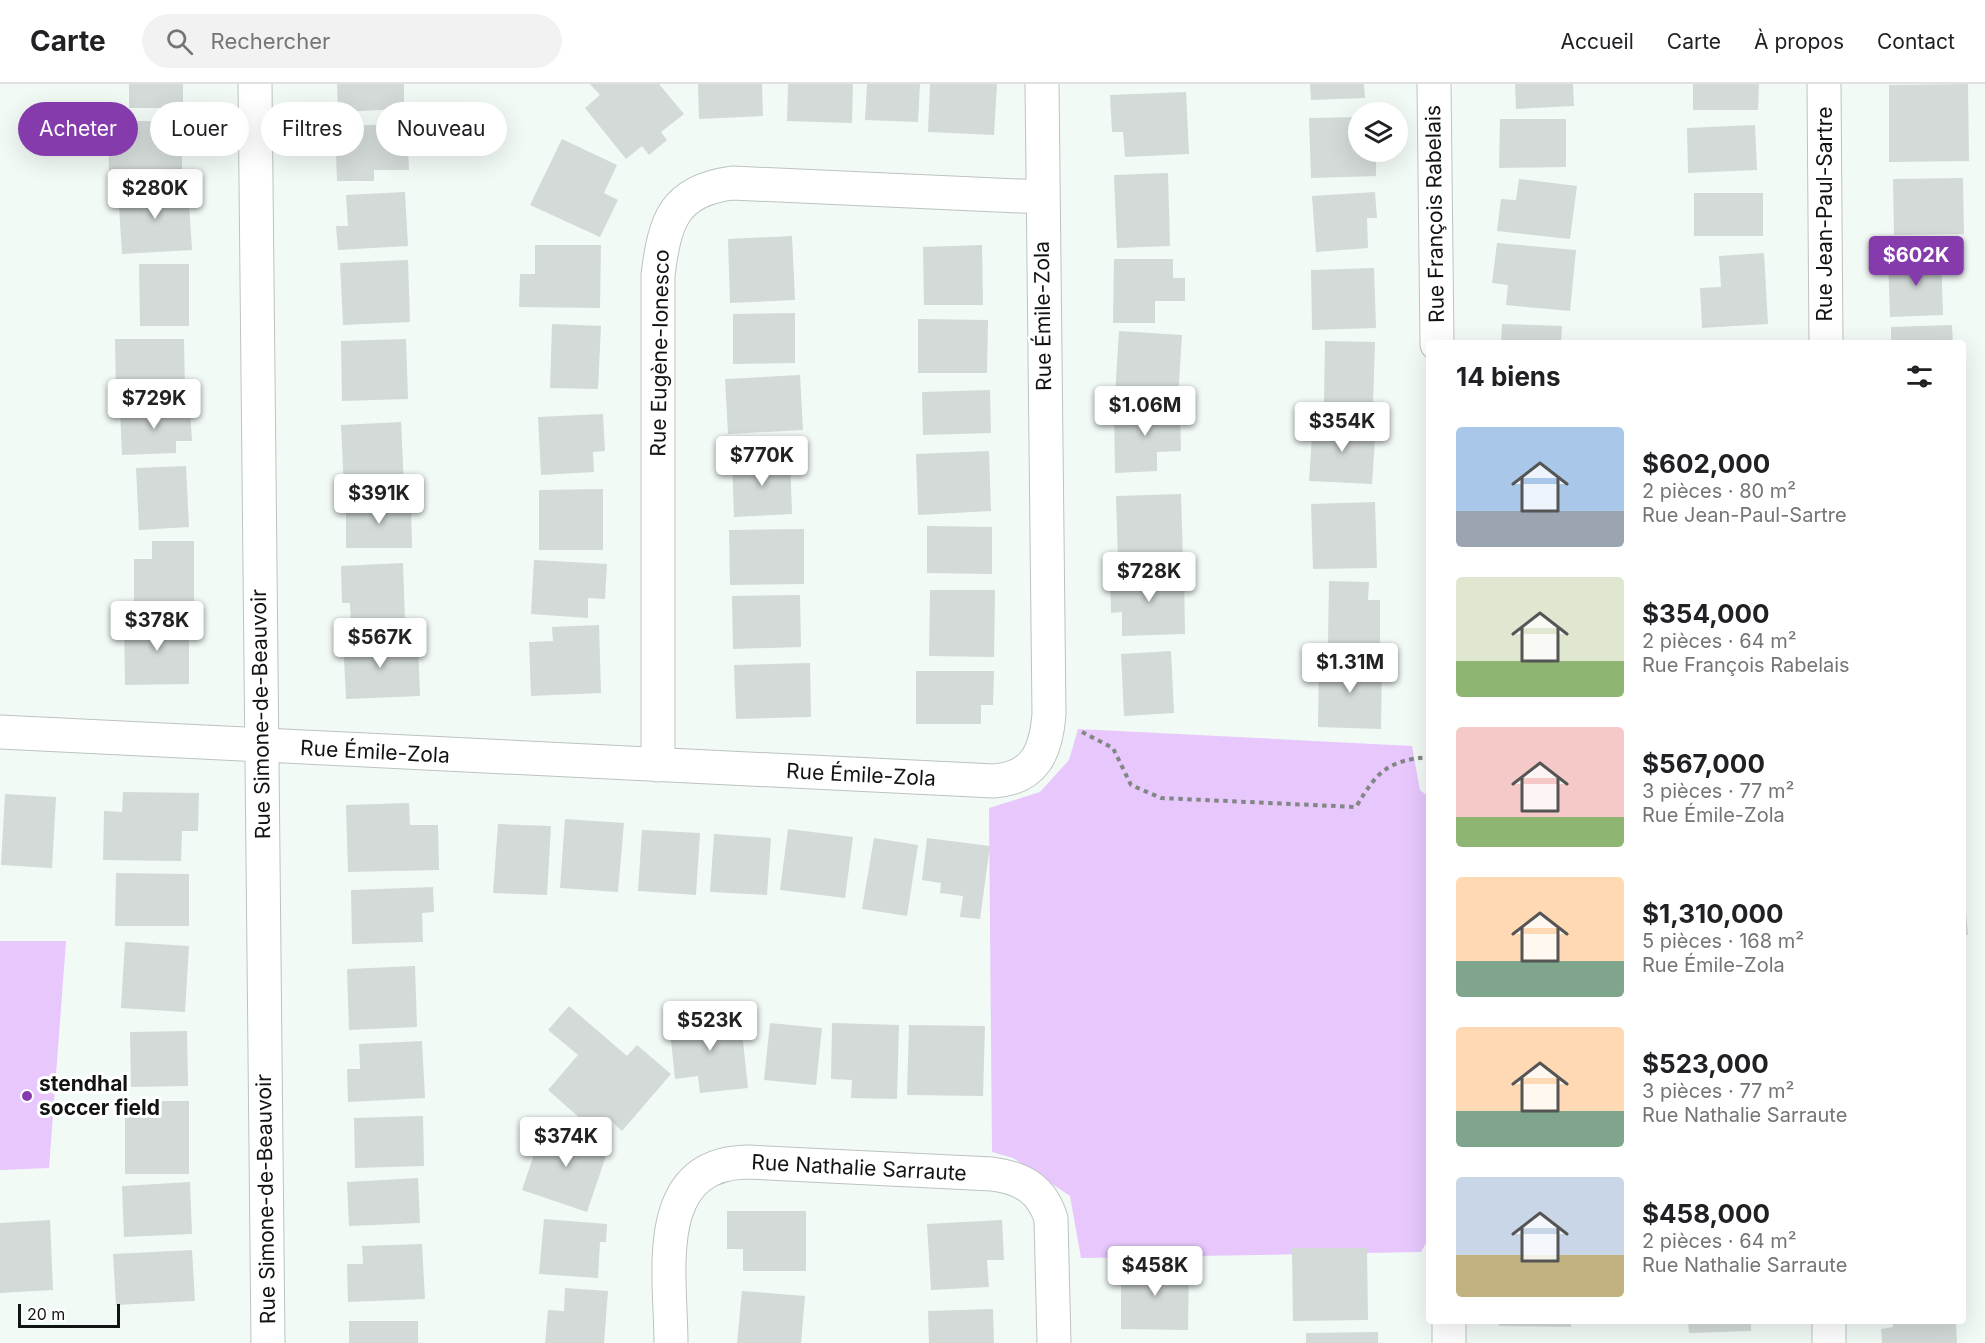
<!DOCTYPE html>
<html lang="fr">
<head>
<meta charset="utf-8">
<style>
	:root { --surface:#fff; --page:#f2f2f2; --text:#202124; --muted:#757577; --line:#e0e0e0; --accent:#863bad }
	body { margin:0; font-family:Inter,sans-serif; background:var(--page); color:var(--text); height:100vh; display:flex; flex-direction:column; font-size:22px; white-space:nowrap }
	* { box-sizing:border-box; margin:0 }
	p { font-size:20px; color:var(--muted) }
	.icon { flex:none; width:33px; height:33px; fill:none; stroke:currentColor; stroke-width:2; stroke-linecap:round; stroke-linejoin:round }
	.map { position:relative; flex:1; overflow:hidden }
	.drawer { position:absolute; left:1426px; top:256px; width:540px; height:984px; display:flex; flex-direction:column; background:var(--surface); border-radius:6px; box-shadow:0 6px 24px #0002 }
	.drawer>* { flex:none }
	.banner { position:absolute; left:18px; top:18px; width:570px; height:54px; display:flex; gap:12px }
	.buttons { position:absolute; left:1348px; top:18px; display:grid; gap:12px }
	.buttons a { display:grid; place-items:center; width:60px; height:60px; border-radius:50%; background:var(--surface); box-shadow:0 6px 24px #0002; font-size:30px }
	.scale { position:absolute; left:18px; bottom:15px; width:102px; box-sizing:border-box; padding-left:6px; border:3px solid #121413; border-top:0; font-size:16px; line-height:21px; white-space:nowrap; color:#121413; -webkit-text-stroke:4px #fff; paint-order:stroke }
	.price { position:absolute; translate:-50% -51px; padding:0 14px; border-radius:6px; background:#fff; color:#222; font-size:20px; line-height:39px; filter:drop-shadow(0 2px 3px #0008) }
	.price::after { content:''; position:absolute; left:50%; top:36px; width:18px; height:14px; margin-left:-9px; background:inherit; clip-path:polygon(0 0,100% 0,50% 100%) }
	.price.current { background:var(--accent); color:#fff }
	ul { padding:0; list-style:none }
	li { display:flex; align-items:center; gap:18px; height:150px; padding:0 30px }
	li span { display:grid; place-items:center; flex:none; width:168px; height:120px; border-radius:6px; color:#555 }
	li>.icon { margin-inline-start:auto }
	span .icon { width:72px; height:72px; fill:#fffc; stroke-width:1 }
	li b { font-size:26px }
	h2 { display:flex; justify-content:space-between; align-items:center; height:72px; padding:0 30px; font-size:26px }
	.tag { padding:0 21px; border-radius:27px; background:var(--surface); box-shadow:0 6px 24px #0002; font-size:21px; line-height:54px }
	.tag.current { background:var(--accent); color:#fff }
	header { display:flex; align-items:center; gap:36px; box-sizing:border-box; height:84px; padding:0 30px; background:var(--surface); border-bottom:2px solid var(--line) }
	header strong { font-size:28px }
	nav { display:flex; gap:33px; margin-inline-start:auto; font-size:21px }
	.search { width:420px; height:54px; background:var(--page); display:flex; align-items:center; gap:15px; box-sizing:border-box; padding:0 21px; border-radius:33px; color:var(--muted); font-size:22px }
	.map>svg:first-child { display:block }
	.green { fill:#e7c7fc }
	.building { fill:#d3dad7 }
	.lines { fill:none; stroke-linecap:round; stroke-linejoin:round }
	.minor-casing { stroke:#bcc3c0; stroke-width:35 }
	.path { stroke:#828785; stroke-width:4; stroke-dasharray:4.5 4.5; stroke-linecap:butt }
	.minor { stroke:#fff; stroke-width:33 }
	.poi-dot { fill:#863bad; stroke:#fff; stroke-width:2 }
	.labels { text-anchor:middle; stroke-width:6; stroke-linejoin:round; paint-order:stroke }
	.street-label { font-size:21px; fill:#121413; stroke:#fff }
	.poi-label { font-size:21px; font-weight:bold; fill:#121413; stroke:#fff; text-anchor:start }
</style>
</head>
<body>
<header>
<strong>Carte</strong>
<div class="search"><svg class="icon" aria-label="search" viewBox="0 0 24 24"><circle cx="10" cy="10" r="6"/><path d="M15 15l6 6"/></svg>Rechercher</div>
<nav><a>Accueil</a><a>Carte</a><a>À propos</a><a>Contact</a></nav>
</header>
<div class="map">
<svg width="1985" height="1259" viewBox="0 0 1985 1259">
	<rect width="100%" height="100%" fill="#f2faf6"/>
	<!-- green -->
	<path class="green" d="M1078,645L1412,662L1420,706L1430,714V1152L1421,1168L1081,1174L1070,1112L1013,1074L992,1068L989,724L1040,708L1069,676Z
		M0,857H66L49,1084L0,1086Z"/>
	<!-- building -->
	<path class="building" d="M129,0H183V24H129Z
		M337,0H404V25L338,28Z
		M590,0H659L684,30L661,48L667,56L649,71L642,62L626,75L585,24L600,11Z
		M698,0H762L763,32L699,35Z
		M788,0H853L852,39L787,37Z
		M867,0H920L918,38L865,36Z
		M930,0H997L994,51L928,48Z
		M1310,0H1364L1365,14L1311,16Z
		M1515,0H1573L1574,22L1516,25Z
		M1693,0H1759L1758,26H1693Z
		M1968,0L1969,77L1889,78V1Z
		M1186,8L1189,70L1125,73L1123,48H1112L1110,11Z
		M1359,33V68H1376V92L1311,94L1309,34Z
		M1500,35H1566V83L1499,84Z
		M108,37H182V88L109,89Z
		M407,40L409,86H374V97H337L335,42Z
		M1755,41L1757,86L1688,89L1687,44Z
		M562,55L617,81L604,109L618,116L600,153L530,121Z
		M1168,89L1170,162L1117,164L1114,91Z
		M1963,94L1964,150L1894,151L1893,95Z
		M1519,95L1577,102L1570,155L1497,147L1501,115L1516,116Z
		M188,102L192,166L122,170L118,106Z
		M405,108L408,162L338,166L336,142H348L346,111Z
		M1375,108L1377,134H1367L1368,164L1316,168L1312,112Z
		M1694,109H1763V152H1694Z
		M792,152L795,216L730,219L728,155Z
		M1497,159L1576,166L1570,227L1506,221L1508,201L1492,199Z
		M535,161H601L600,224L519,223L520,190H535Z
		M982,161L983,221H924L923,163Z
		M1764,169L1768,240L1702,244L1700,204L1721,203L1719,172Z
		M1941,172L1943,231L1890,233L1888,174Z
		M1114,175H1173V194H1185V217H1155V239H1113Z
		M408,176L410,238L343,241L340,179Z
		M139,180H189V242H140Z
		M1374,184L1376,244L1312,246L1311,186Z
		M795,229V279L733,280V230Z
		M918,235L988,236L987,289H918Z
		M552,240L601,242L598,305L550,304Z
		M1502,240L1562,242L1561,260H1501Z
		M1952,241L1953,260H1891V243Z
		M1119,247L1182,251L1178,315L1115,311Z
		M115,255H184L185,306L116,307Z
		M406,255L408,315L342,317L341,257Z
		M1759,256V260H1719V258Z
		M1325,257L1375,258L1373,320L1324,319Z
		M800,291L803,346L728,350L725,295Z
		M990,306L991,349L923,351L922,308Z
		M190,323L192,357H176V369L122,371L120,326Z
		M1180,324L1181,367L1157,368V387L1115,389L1114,325Z
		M603,330L605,367L593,368L594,388L541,391L538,333Z
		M1313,337L1376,341L1372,400L1309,397Z
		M401,338L404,402L344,405L341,341Z
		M989,367L991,427L918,431L916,370Z
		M790,374L792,430L734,433L732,376Z
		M186,382L189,443L139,446L136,384Z
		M603,405V466H539V406Z
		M1181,410L1183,475L1118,477L1116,412Z
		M411,418L412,464H346V419Z
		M1375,418L1377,484L1313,485L1311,420Z
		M927,442L992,443V490L927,489Z
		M804,445V500L730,501L729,446Z
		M152,457H194V522H134V475H152Z
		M534,476L607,480L605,515L588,514V534L531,530Z
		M403,479L405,538L351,541L350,519H342L341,482Z
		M1184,488L1185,550L1122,552V528L1111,529L1110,490Z
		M1329,497L1369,498L1368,516H1380V559H1328Z
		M930,506H995L994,573L929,572Z
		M800,511L801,563L733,565L732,512Z
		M189,536V600L125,601L124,537Z
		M599,541L601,609L531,612L529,558L553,557L552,543Z
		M380,552V561L418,559L420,612L346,615L343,553Z
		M1171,567L1174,629L1124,632L1121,570Z
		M1319,575L1382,576L1381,645L1318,643Z
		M810,579L811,633L736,635L734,581Z
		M916,587H994L993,621H981V640H916Z
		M123,708L199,709L198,747H182L181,777L103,776L104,727L122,728Z
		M5,710L56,713L52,784L1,781Z
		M409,719L410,741H438L439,786L348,788L346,721Z
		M565,735L624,739L618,808L560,804Z
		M498,740L551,742L547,811L493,809Z
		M788,745L853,753L845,814L780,806Z
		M642,746L700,749L696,811L638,807Z
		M714,750L771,754L767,811L710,808Z
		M874,754L918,761L907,832L862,825Z
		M927,754L990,762L980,835L960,833L963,812L940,809L941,799L922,796Z
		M116,789L189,790V842H115Z
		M1964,801L1968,851H1964Z
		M433,803L434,828L422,829L423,858L352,860L351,806Z
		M125,858L189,862L185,928L121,924Z
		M415,882L417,943L349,946L347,885Z
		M569,922L627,972L637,961L671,990L622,1047L610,1036L598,1050L548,1006L578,971L548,946Z
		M740,929L748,1004L700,1009L698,992L675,995L669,937Z
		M770,939L822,944L816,1001L764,996Z
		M832,939L899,941L897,1015L851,1014L852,996L831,995Z
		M909,941L985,942L983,1012L907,1011Z
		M187,947L188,1002L131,1003L130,948Z
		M422,957L425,1014L348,1018L347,985H360L359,960Z
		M125,1017H189V1090H125Z
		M423,1032L424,1082L355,1084L354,1034Z
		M544,1041L609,1063L587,1128L522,1106Z
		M418,1094L420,1139L349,1142L347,1098Z
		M190,1098L192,1150L124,1153L122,1102Z
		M727,1127H806V1187H743V1165H727Z
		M544,1135L607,1140L606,1158H600L598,1194L539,1190Z
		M50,1136L53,1206L0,1209V1139Z
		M1002,1136L1004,1176H987L989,1203L931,1206L927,1140Z
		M422,1160L425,1215L348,1218L347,1180H363L362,1162Z
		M1292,1164H1367L1368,1236L1293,1237Z
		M192,1166L195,1217L116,1221L113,1170Z
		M1121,1180H1189L1188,1246L1121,1245Z
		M565,1204L608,1207L604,1259H545L548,1226L564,1227Z
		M742,1207L805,1212L801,1259H737Z
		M993,1225L994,1259H929L928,1227Z
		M349,1237H418V1259H349Z
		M1499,1238H1571V1243L1499,1242Z
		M1688,1238H1751V1247L1689,1249Z
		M1892,1238H1956L1957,1259H1882L1881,1245L1893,1243Z
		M1378,1248V1259H1306V1249Z"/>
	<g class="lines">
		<!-- minor casing -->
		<g class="minor-casing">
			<path id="minor" d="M255,0L268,1259
				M1434,0L1437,260
				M1824,0L1826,260
				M0,648L994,697C1035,694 1046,668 1049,630L1042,0
				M658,681V191C665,137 673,107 732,99L1042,113
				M1449,1238V1259
				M1829,1238V1259
				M671,1259C671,1191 649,1080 747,1078L992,1090C1022,1094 1042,1105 1051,1135L1054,1259"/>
		</g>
		<!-- path -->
		<path class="path" d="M1082,648L1113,664L1131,701L1161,714L1356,723C1377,688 1387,676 1430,673"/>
		<!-- minor -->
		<use href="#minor" class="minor"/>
	</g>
	<!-- markers -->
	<circle class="poi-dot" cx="27" cy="1012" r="6"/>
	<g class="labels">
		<!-- street labels -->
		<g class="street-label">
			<text transform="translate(1435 130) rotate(-91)" y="7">Rue François Rabelais</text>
			<text transform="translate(1825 130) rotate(-90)" y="7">Rue Jean-Paul-Sartre</text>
			<text transform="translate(1043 232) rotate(-91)" y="7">Rue Émile-Zola</text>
			<text transform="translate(660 269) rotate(-89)" y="7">Rue Eugène-Ionesco</text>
			<text transform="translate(261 630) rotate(-91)" y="7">Rue Simone-de-Beauvoir</text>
			<text transform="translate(375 668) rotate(3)" y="7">Rue Émile-Zola</text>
			<text transform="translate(861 691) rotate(3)" y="7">Rue Émile-Zola</text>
			<text transform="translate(859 1084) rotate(3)" y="7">Rue Nathalie Sarraute</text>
			<text transform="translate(266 1115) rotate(-91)" y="7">Rue Simone-de-Beauvoir</text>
		</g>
		<!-- poi labels -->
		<g class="poi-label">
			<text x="39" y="1007">stendhal<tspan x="39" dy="24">soccer field</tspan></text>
		</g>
	</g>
</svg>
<div class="buttons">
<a><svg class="icon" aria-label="layers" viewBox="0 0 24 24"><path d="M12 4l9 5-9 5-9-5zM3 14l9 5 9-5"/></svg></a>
</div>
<div class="scale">20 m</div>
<b class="price" style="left:155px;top:136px">$280K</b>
<b class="price current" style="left:1916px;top:203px">$602K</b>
<b class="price" style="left:154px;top:346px">$729K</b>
<b class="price" style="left:1145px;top:353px">$1.06M</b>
<b class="price" style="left:1342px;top:369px">$354K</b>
<b class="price" style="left:762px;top:403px">$770K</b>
<b class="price" style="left:379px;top:441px">$391K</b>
<b class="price" style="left:1149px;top:519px">$728K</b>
<b class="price" style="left:157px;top:568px">$378K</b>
<b class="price" style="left:380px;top:585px">$567K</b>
<b class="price" style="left:1350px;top:610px">$1.31M</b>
<b class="price" style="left:710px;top:968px">$523K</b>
<b class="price" style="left:566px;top:1084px">$374K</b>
<b class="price" style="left:1155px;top:1213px">$458K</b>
<div class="banner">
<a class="tag current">Acheter</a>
<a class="tag">Louer</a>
<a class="tag">Filtres</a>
<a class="tag">Nouveau</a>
</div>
<section class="drawer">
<h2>14 biens<svg class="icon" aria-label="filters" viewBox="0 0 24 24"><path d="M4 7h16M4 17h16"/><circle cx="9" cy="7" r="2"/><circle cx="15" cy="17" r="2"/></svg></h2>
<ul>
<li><span style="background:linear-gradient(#a9c7e8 70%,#9aa5b1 0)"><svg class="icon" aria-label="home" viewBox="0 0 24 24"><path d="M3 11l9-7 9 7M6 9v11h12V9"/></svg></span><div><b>$602,000</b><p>2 pièces · 80 m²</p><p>Rue Jean-Paul-Sartre</p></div></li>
<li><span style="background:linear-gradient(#dfe7d0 70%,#8fb573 0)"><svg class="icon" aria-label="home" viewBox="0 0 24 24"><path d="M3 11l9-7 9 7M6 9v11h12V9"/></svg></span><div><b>$354,000</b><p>2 pièces · 64 m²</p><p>Rue François Rabelais</p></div></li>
<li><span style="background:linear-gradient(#f6c9c9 75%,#8fb573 0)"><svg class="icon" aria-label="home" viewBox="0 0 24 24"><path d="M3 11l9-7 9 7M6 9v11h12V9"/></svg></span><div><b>$567,000</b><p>3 pièces · 77 m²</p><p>Rue Émile-Zola</p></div></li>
<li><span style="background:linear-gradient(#ffd9b3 70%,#7fa58c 0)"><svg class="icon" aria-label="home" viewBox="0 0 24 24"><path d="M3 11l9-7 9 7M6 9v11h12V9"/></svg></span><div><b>$1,310,000</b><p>5 pièces · 168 m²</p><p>Rue Émile-Zola</p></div></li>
<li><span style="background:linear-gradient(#ffd9b3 70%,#7fa58c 0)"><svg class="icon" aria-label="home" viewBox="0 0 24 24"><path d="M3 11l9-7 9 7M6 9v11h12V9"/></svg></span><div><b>$523,000</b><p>3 pièces · 77 m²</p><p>Rue Nathalie Sarraute</p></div></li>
<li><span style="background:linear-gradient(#c9d6e8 65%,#c2b280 0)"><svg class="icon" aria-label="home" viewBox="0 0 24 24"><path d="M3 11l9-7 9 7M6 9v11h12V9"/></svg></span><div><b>$458,000</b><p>2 pièces · 64 m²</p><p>Rue Nathalie Sarraute</p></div></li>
</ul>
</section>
</div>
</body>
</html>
